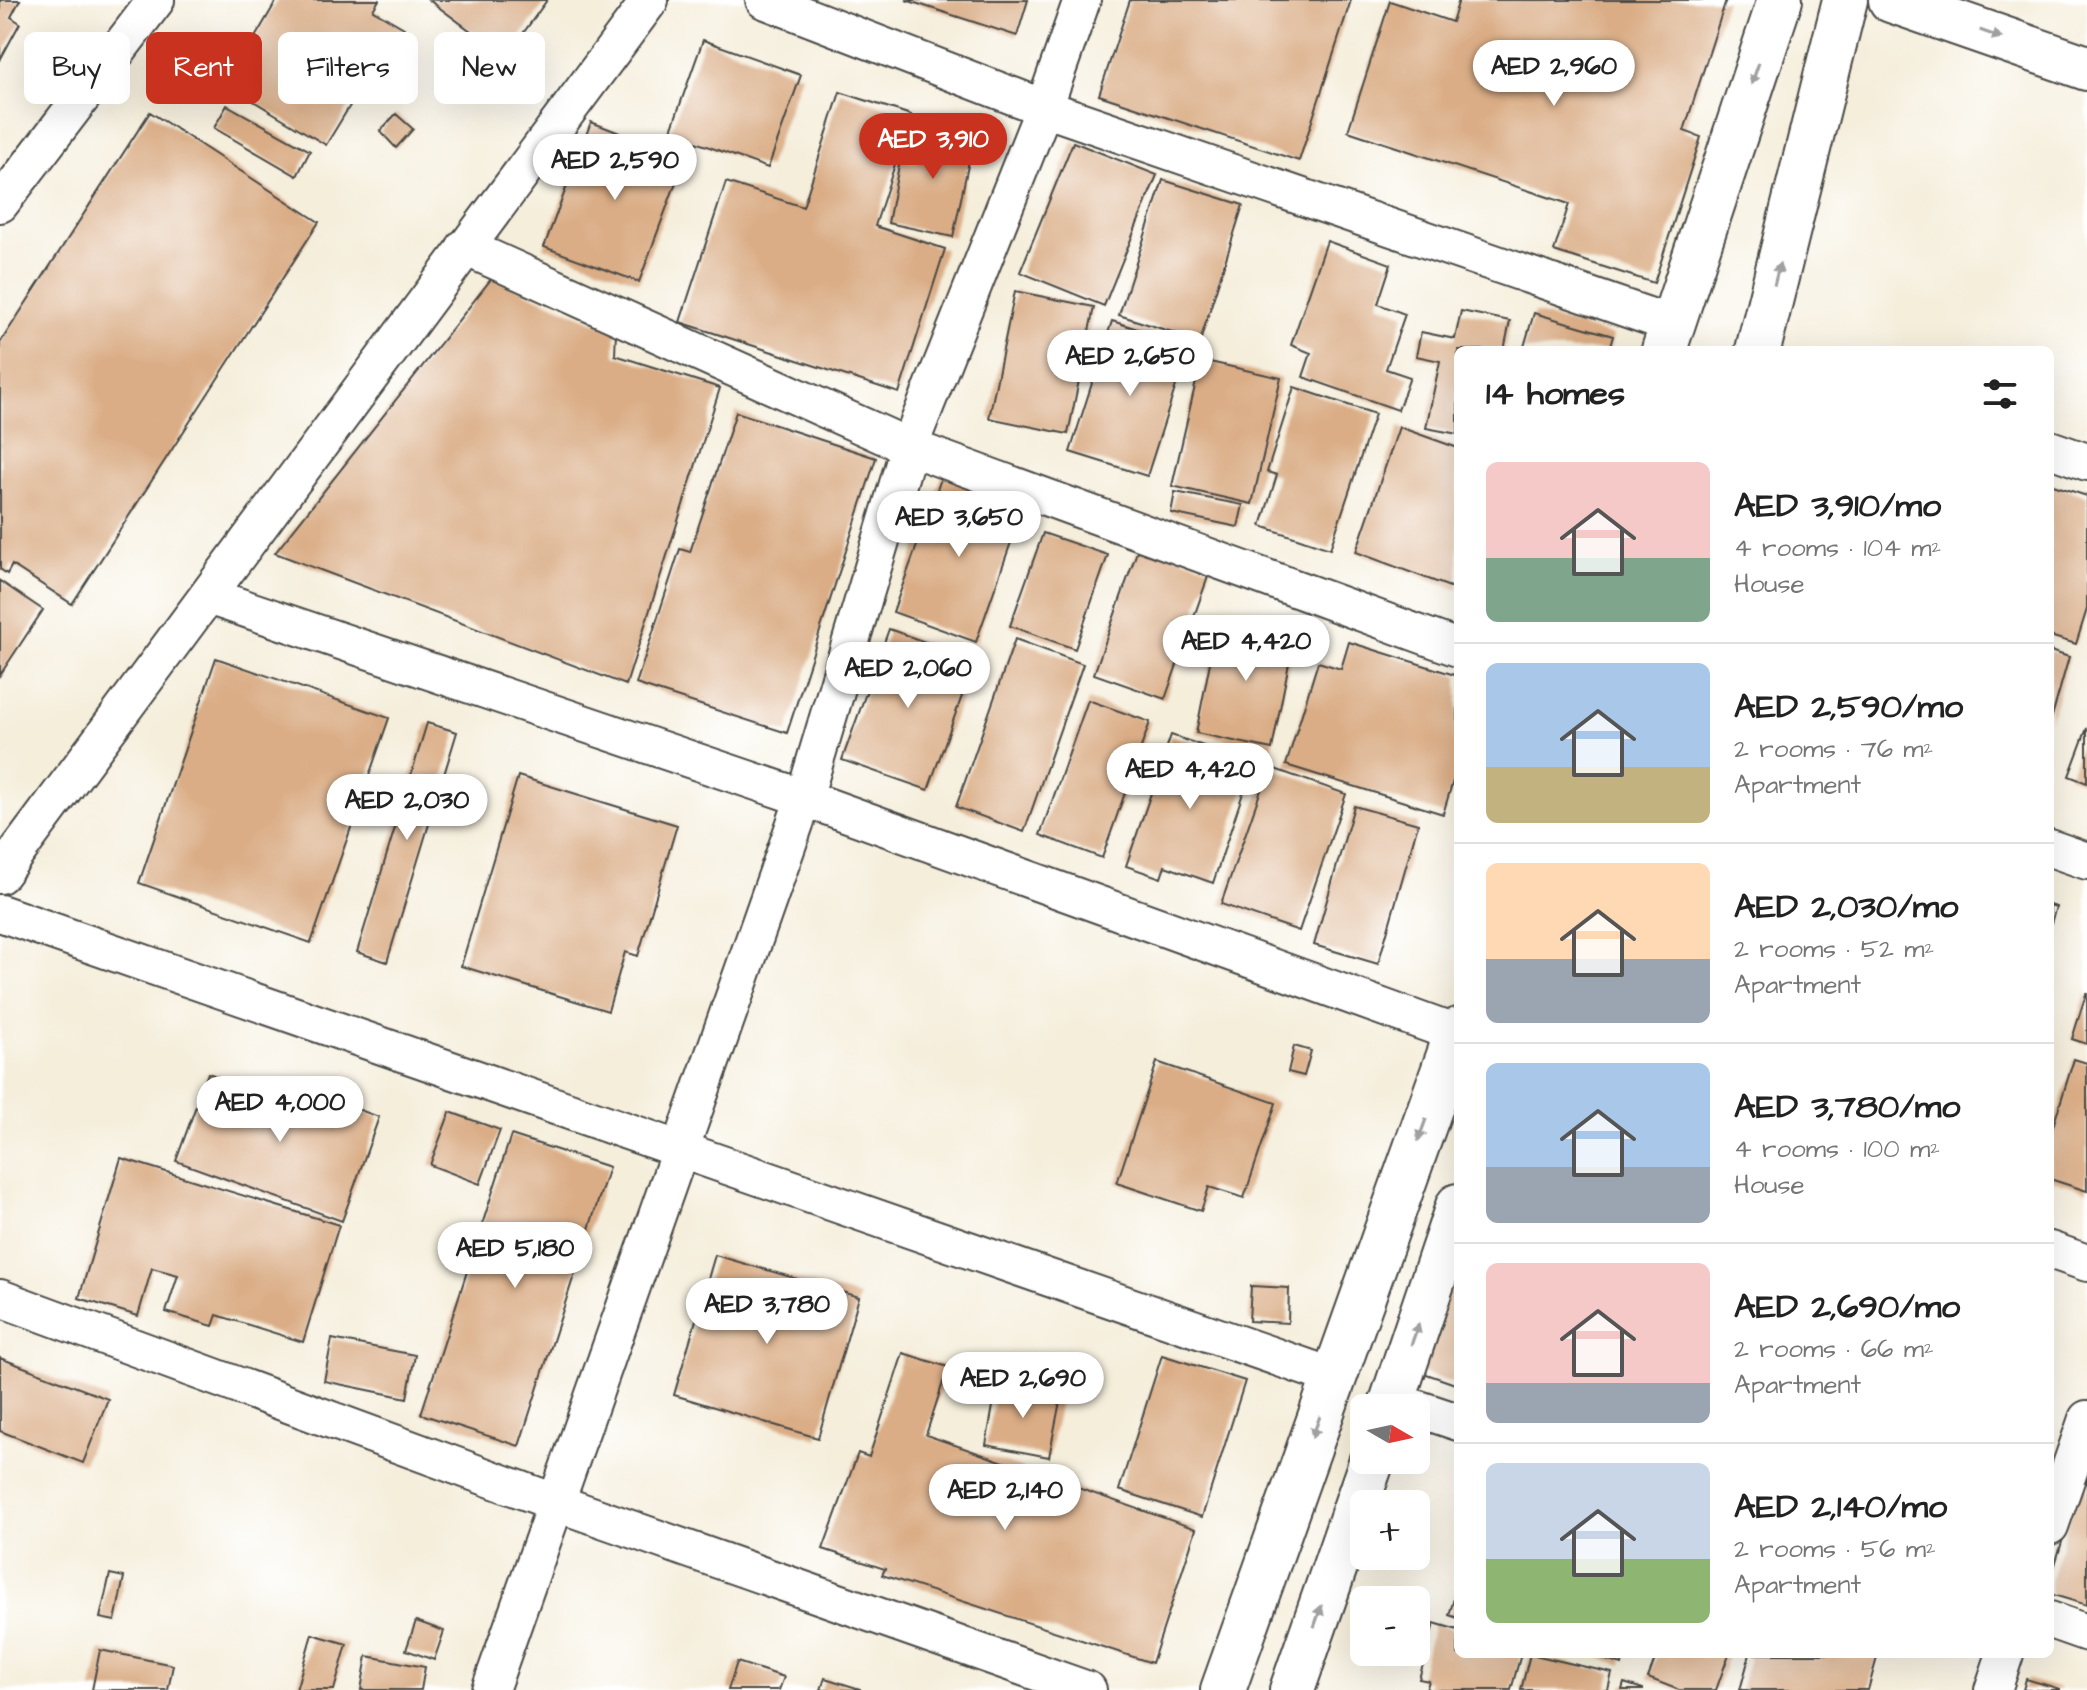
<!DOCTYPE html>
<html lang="en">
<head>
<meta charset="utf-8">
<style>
	:root { --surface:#fff; --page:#f2f2f2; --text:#222; --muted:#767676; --line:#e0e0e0; --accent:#c8321e }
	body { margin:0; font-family:"Architects Daughter",sans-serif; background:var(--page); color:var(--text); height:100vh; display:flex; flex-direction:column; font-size:30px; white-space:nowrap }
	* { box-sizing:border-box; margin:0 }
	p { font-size:26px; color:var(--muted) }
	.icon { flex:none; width:44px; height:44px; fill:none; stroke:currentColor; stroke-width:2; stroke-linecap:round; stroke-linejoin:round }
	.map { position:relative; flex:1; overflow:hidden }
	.details { position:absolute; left:1454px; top:346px; width:600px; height:1312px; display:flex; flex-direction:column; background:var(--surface); border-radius:12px; box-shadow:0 8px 32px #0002 }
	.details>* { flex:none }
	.hud { position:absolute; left:24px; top:32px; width:760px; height:72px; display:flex; gap:16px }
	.needle { width:52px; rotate:99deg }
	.buttons { position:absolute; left:1350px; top:1394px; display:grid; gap:16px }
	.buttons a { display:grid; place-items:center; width:80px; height:80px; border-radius:12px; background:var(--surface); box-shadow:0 8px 32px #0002; font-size:40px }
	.price { position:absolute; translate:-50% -68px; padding:0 18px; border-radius:28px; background:#fff; color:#222; font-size:26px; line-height:52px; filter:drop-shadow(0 2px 4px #0008) }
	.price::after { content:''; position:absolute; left:50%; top:48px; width:24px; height:18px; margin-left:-12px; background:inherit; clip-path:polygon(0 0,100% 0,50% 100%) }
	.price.active { background:var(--accent); color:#fff }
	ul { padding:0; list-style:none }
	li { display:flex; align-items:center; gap:24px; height:200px; padding:0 32px }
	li+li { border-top:2px solid var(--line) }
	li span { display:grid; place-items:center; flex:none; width:224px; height:160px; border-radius:12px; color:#555 }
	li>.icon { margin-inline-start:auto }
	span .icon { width:96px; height:96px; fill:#fffc; stroke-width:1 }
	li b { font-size:34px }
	h2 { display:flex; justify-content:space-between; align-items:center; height:96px; padding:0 32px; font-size:34px }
	.pill { padding:0 28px; border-radius:12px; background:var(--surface); box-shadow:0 8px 32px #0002; font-size:28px; line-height:72px }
	.pill.active { background:var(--accent); color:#fff }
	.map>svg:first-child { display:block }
	.building { fill:#daad86 }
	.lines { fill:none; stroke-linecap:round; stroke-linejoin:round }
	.minor-casing { stroke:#494845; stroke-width:40 }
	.tertiary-casing { stroke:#494845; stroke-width:48 }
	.secondary-casing { stroke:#494845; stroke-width:48 }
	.minor { stroke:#fff; stroke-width:36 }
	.tertiary { stroke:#fff; stroke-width:44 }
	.secondary { stroke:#fff; stroke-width:44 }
	.oneway { fill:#a0a0a0 }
</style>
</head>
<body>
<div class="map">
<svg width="2087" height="1690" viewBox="0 0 2087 1690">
	<rect width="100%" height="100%" fill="#fff"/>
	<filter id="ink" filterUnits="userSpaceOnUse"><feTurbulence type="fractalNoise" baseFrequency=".0125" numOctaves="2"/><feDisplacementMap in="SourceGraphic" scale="16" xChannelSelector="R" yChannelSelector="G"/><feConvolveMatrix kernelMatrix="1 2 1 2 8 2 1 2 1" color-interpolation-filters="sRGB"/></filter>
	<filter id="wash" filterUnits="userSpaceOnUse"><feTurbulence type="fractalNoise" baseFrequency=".006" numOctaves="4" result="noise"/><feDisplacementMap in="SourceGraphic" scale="32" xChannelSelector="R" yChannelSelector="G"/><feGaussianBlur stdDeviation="1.8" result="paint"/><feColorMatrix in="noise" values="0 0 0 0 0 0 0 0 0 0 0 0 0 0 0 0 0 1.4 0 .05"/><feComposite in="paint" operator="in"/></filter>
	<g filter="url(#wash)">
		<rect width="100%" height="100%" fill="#f5eedb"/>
		<g id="blocks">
			<!-- building -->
			<path class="building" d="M0,0H20L11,17L20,23L0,60Z
				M277,0H379L373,10L404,28L360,102L354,99L326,145L227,85Z
				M429,0H547L506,57Z
				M906,0H1028L1017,36Z
				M1130,0H1351L1299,161L1099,95Z
				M1459,0H1726L1684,131L1701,137L1654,283L1554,251L1569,204L1348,131L1390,1L1452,22Z
				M703,40L801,75L768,168L670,133Z
				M840,92L911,115L875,226L945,249L899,393L680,322L726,182L803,207Z
				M227,105L310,151L297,176L214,128Z
				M150,112L319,222L72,604L12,565L7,574L0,569V343Z
				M396,114L413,129L396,148L380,131Z
				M926,121L975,132L953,237L888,223L900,160L917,163Z
				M591,122L685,158L639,282L544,247Z
				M1073,142L1157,175L1104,306L1020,272Z
				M1163,180L1243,205L1200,341L1119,315Z
				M1327,241L1391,264L1378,304L1405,314L1386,369L1410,377L1398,410L1303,377L1311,353L1291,345Z
				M492,278L616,331L615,355L720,388L626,685L275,553Z
				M1015,291L1094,307L1068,434L989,418Z
				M1461,311L1510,321L1504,350H1458V434L1426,428L1440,361L1416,356L1421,332L1455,339Z
				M1534,313L1613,336L1609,350H1523Z
				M1112,321L1189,345L1147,476L1070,452Z
				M1201,360L1281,378L1252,504L1172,486Z
				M1294,387L1375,414L1330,549L1261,526L1277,475L1267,472Z
				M736,412L876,458L787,733L636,684L680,549L690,552Z
				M1399,427L1458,448V590L1356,552Z
				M942,476L1024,505L976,642L893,612Z
				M2050,484L2087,496V609L2076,644L2050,636Z
				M1175,492L1243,505L1238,527L1171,513Z
				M1043,533L1108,555L1075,649L1010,626Z
				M1140,543L1211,568L1165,699L1094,674Z
				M0,581L43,610L0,675Z
				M1219,617L1295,633L1272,749L1196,733Z
				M889,629L975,660L928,790L842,760Z
				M1015,639L1083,664L1024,832L956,807Z
				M1349,642L1458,676V764L1443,814L1286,765L1318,662L1341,669Z
				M2050,651L2069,657L2051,720H2050Z
				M216,658L389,718L311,943L139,883Z
				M1088,700L1150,722L1102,858L1040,835Z
				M427,723L457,732L387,962L357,952Z
				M2087,728V783L2069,776Z
				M1171,735L1253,763L1213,883L1165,866L1161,878L1126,866Z
				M1269,767L1346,794L1299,931L1221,904Z
				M518,776L677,825L638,956L625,952L608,1011L461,966Z
				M1354,806L1418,824L1378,964L1314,945Z
				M2050,905L2056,907L2051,923H2050Z
				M2086,994H2087V1044L2072,1039Z
				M1294,1046L1311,1051L1304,1076L1288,1072Z
				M2074,1059L2087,1063V1191L2050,1179V1136Z
				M1157,1062L1276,1103L1244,1198L1209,1187L1201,1211L1117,1183Z
				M208,1073L289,1102L295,1086L379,1117L342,1221L176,1161Z
				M450,1112L500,1130L480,1184L430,1165Z
				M511,1135L609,1167L519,1446L421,1414Z
				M121,1158L339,1225L303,1342L217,1315L213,1326L166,1312L178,1275L152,1268L138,1316L79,1298Z
				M1458,1238V1385L1412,1369Z
				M715,1255L859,1297L818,1438L674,1395Z
				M1251,1286L1289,1288L1288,1323L1249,1321Z
				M332,1339L415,1355L407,1398L324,1381Z
				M903,1353L948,1367L926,1435L1196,1529L1152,1663L882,1575L885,1569L823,1549L858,1453L869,1457Z
				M1162,1355L1245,1381L1202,1517L1119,1490Z
				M0,1358L108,1399L83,1463L0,1431Z
				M997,1384L1061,1396L1049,1457L986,1445Z
				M2087,1460V1605L2050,1594V1581Z
				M110,1574L124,1577L115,1621L100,1618Z
				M1457,1589H1458V1618L1449,1615Z
				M416,1621L444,1631L434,1660L406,1650Z
				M1434,1623L1458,1630V1654H1521L1511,1690H1426L1429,1681L1419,1679Z
				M312,1634L347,1644L334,1690H296Z
				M100,1650L173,1665L168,1690H92Z
				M1530,1654L1612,1673L1608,1690H1521Z
				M1587,1654H1624L1622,1665Z
				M1657,1654H1729L1716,1690H1679L1648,1678Z
				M1750,1654H1878L1868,1690H1740Z
				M367,1656L425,1667L421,1690H361Z
				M737,1662L784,1677L779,1690H728Z
				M825,1678L860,1689V1690H821Z
				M2026,1679L2060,1689V1690H2023Z
				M1624,1683L1643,1689V1690H1622Z"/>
		</g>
	</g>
	<g filter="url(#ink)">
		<use href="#blocks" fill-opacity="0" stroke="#494845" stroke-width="2"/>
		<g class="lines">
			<!-- minor casing -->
			<g class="minor-casing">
				<path id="minor" d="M764,0L1044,108L1671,324
					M0,204L156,0
					M465,247L909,447L1458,648
					M2050,449L2087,462
					M208,596L804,798L1457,1034
					M2050,848L2087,861
					M0,875L650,0
					M0,913L1334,1377
					M2050,1250L2087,1263
					M0,1298L557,1503L1088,1690
					M1416,1408L1458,1422
					M2050,1526L2087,1419
					M2050,1620L2087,1633
					M490,1690L804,798L909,447L1044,108L1082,0
					M1993,1690L2005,1654"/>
			</g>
			<!-- tertiary casing -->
			<g class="tertiary-casing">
				<path id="tertiary" d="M1891,0L2087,68"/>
			</g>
			<!-- secondary casing -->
			<g class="secondary-casing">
				<path id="secondary" d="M1664,350L1780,0
					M1758,350L1845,0
					M1390,1408L1458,1206
					M1223,1690L1458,1030
					M1292,1690L1372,1460"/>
			</g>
			<!-- minor -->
			<use href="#minor" class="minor"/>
			<!-- tertiary -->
			<use href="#tertiary" class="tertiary"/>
			<!-- secondary -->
			<use href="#secondary" class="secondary"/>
		</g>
		<!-- one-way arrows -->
		<defs><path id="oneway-solid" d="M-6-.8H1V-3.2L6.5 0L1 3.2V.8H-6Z" transform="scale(2)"/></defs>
		<g class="oneway">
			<use href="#oneway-solid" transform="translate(1991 34) rotate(19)"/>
			<use href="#oneway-solid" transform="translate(1755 74) rotate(109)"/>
			<use href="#oneway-solid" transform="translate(1777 274) rotate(-76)"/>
			<use href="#oneway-solid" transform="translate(1422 1130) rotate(110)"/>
			<use href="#oneway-solid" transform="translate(1415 1334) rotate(-71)"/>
			<use href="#oneway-solid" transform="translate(1316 1427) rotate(110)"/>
			<use href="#oneway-solid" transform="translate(1318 1616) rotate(-71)"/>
		</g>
	</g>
</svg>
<div class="buttons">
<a><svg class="needle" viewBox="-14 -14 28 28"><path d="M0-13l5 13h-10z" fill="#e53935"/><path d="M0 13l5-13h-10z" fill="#767676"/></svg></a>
<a>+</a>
<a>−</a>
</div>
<b class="price" style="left:1554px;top:108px">AED 2,960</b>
<b class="price active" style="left:933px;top:181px">AED 3,910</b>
<b class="price" style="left:615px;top:202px">AED 2,590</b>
<b class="price" style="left:1130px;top:398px">AED 2,650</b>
<b class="price" style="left:959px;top:559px">AED 3,650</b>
<b class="price" style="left:1246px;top:683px">AED 4,420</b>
<b class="price" style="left:908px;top:710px">AED 2,060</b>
<b class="price" style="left:1190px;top:811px">AED 4,420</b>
<b class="price" style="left:407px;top:842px">AED 2,030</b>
<b class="price" style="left:280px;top:1144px">AED 4,000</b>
<b class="price" style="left:515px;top:1290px">AED 5,180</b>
<b class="price" style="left:767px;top:1346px">AED 3,780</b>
<b class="price" style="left:1023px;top:1420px">AED 2,690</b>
<b class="price" style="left:1005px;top:1532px">AED 2,140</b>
<div class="hud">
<a class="pill">Buy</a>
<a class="pill active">Rent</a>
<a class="pill">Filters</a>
<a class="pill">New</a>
</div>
<section class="details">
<h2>14 homes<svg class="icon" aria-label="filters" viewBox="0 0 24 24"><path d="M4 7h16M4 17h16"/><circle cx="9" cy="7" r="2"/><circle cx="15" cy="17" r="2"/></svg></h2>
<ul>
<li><span style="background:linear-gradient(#f6c9c9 60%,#7fa58c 0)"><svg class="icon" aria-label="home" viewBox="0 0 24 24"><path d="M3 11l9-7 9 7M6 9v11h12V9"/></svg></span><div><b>AED 3,910/mo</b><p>4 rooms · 104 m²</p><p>House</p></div></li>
<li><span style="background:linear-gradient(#a9c7e8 65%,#c2b280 0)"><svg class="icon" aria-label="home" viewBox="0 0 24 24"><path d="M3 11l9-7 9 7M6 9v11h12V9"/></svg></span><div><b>AED 2,590/mo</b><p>2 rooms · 76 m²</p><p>Apartment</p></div></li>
<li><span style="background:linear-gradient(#ffd9b3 60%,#9aa5b1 0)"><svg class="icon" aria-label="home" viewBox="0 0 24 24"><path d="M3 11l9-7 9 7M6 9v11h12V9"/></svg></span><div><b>AED 2,030/mo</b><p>2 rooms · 52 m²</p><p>Apartment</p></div></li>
<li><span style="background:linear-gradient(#a9c7e8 65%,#9aa5b1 0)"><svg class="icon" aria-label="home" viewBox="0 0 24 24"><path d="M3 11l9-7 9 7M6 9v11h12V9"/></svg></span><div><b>AED 3,780/mo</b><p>4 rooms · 100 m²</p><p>House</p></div></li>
<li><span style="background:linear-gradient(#f6c9c9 75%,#9aa5b1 0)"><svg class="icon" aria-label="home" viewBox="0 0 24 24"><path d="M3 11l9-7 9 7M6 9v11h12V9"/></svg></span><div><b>AED 2,690/mo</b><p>2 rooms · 66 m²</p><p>Apartment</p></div></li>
<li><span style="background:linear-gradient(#c9d6e8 60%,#8fb573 0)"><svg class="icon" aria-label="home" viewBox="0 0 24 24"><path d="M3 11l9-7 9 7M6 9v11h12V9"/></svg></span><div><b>AED 2,140/mo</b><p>2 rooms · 56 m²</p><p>Apartment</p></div></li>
</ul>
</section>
</div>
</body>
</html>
